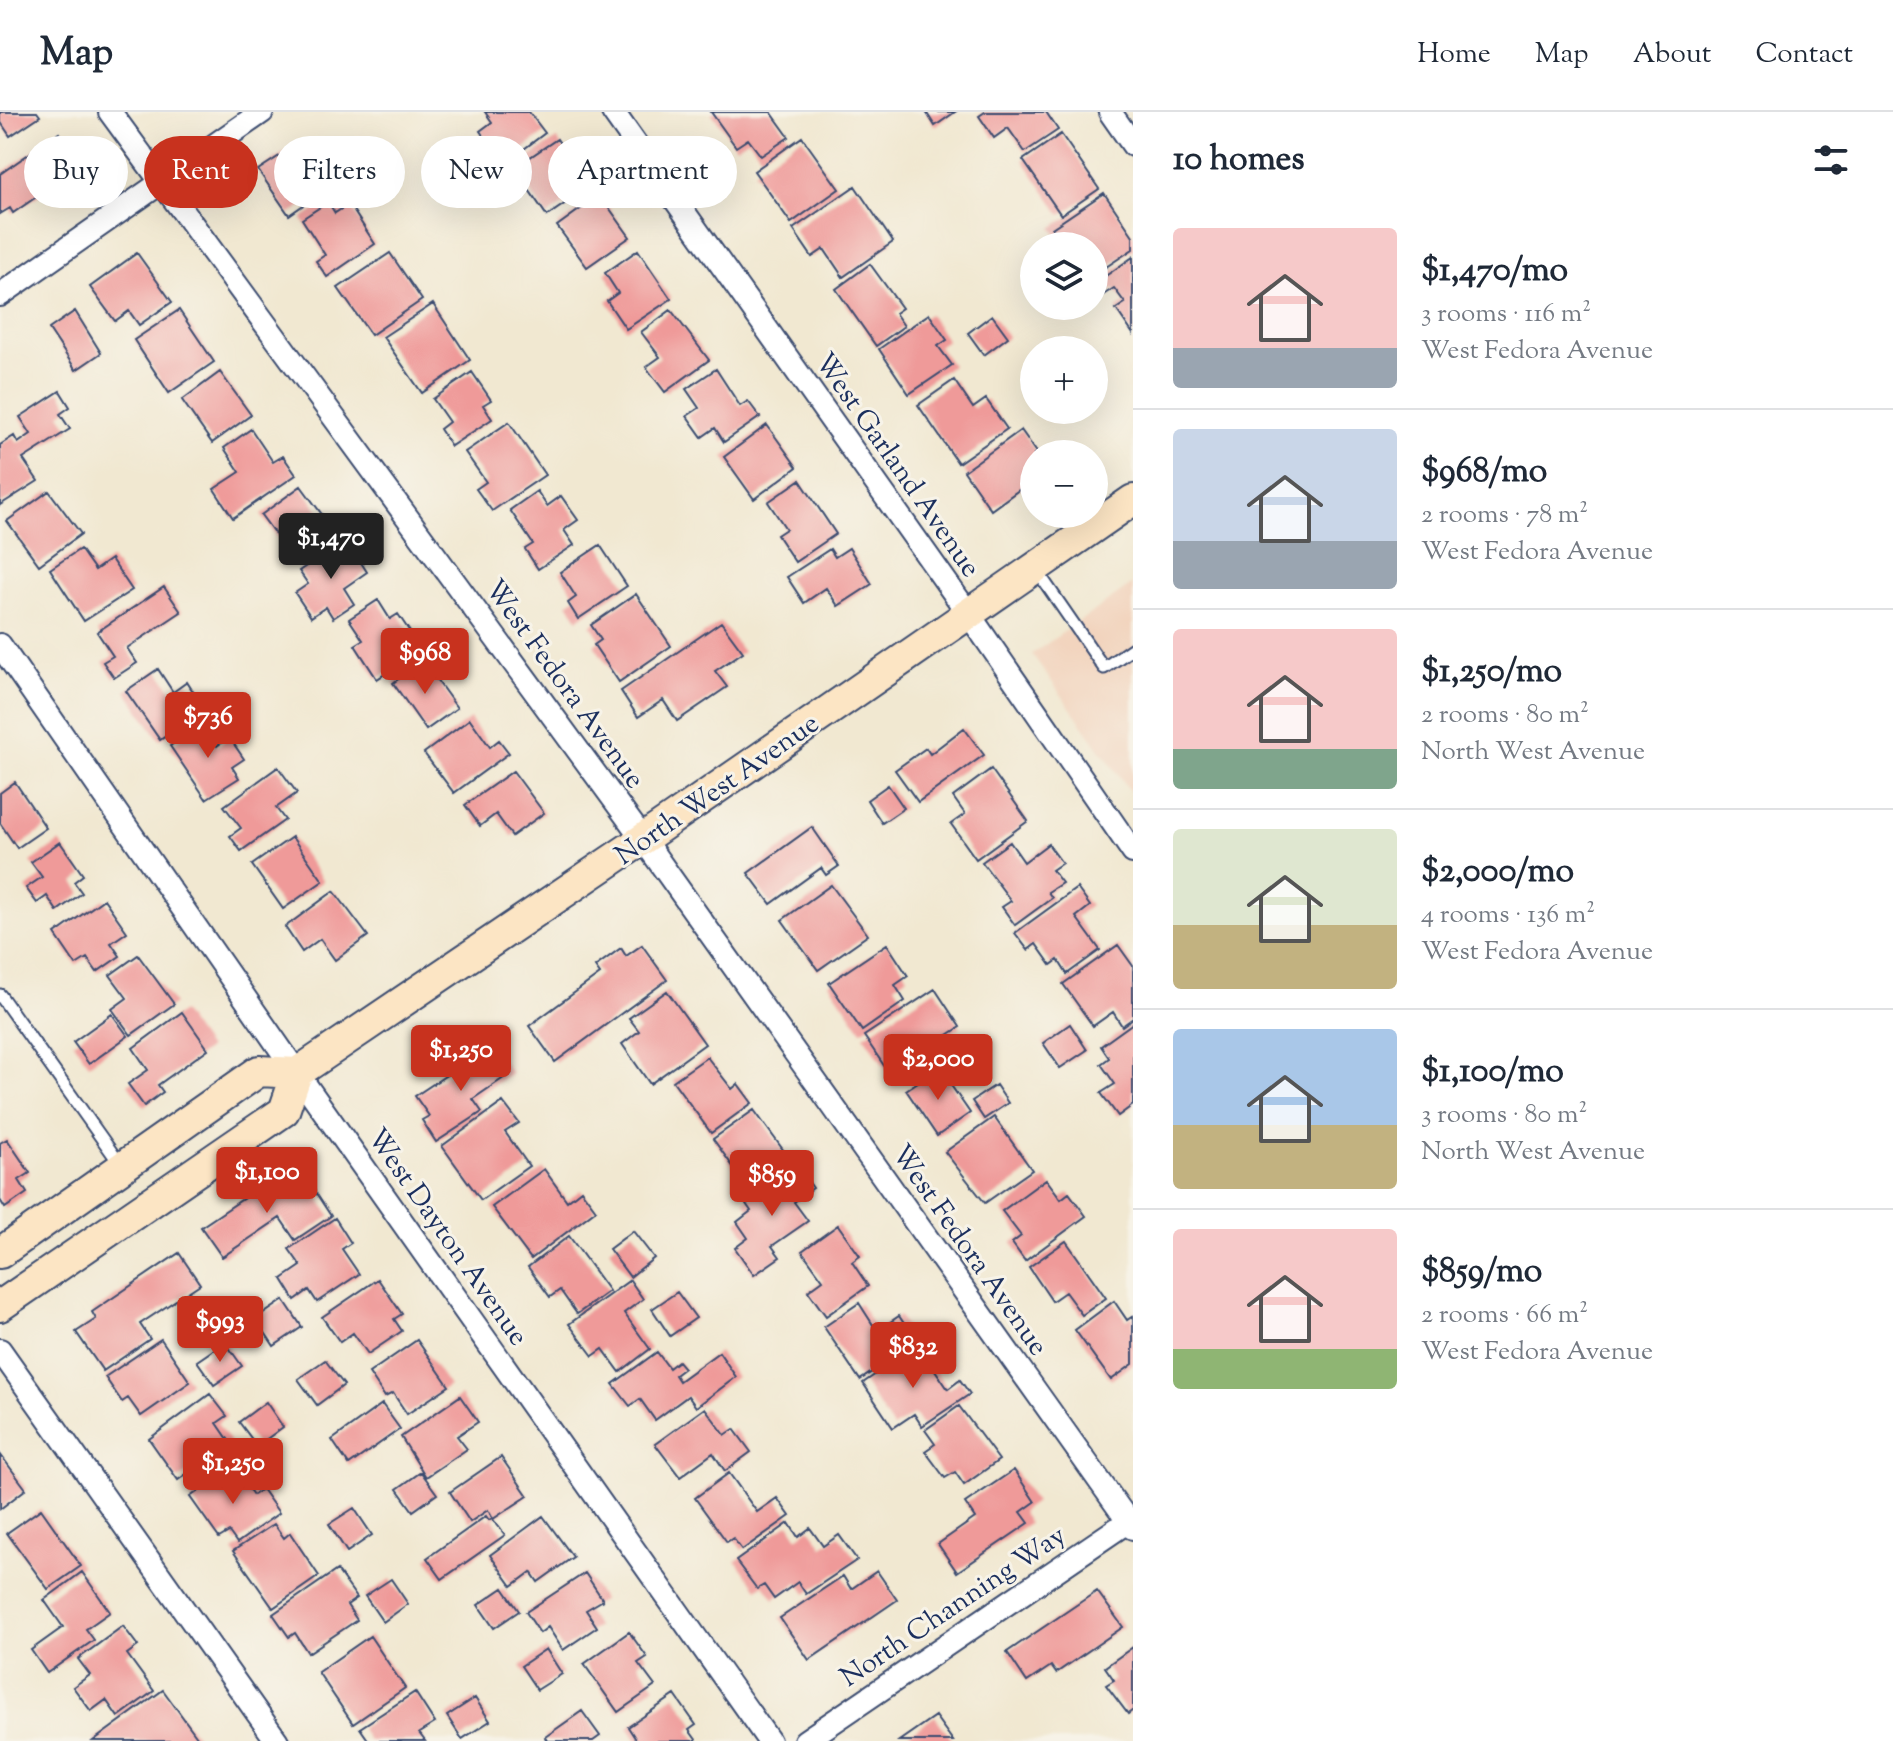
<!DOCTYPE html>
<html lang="en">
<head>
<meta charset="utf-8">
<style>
	:root { --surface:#fff; --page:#f6f6f7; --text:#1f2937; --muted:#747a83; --line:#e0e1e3; --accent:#c8321e }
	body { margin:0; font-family:"Sorts Mill Goudy",serif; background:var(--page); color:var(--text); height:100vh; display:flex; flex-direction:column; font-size:30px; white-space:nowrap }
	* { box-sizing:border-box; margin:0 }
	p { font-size:26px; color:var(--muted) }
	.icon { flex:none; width:44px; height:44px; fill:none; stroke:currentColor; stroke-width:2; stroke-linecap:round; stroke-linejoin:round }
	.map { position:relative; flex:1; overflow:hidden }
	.sheet { display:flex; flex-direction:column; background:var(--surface); width:760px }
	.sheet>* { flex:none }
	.hud { position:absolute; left:24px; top:24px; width:760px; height:72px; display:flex; gap:16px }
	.tools { position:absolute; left:1020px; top:120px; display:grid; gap:16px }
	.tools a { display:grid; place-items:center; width:88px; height:88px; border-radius:50%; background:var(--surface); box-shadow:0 8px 32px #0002; font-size:40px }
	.price { position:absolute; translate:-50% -68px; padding:0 18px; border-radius:8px; background:var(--accent); color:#fff; font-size:26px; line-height:52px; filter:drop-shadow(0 2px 4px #0008) }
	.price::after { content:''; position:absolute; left:50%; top:48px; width:24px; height:18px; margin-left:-12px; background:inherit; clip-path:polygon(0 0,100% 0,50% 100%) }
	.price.current { background:#222; color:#fff }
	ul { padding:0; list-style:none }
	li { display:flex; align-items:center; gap:24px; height:200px; padding:0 40px }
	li+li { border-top:2px solid var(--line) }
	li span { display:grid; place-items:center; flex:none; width:224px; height:160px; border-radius:8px; color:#555 }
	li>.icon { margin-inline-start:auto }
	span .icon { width:96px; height:96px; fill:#fffc; stroke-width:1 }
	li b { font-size:34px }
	h2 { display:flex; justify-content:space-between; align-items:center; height:96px; padding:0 40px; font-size:34px }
	.tag { padding:0 28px; border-radius:36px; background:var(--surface); box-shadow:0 8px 32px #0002; font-size:28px; line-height:72px }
	.tag.current { background:var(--accent); color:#fff }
	header { display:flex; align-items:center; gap:48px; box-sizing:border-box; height:112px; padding:0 40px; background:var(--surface); border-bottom:2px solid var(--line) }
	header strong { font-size:38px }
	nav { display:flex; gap:44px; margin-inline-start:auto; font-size:28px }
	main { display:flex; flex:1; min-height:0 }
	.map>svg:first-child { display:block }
	.built { fill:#f2d4be }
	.building { fill:#ef9a99 }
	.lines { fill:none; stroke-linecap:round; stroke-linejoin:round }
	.service-casing { stroke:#3b4b6f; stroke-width:15 }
	.minor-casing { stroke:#3b4b6f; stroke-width:26 }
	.secondary-casing { stroke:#3b4b6f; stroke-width:34 }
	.service { stroke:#fff; stroke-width:11 }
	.minor { stroke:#fff; stroke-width:22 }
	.secondary { stroke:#fce5c4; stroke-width:30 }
	.labels { text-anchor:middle; stroke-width:6; stroke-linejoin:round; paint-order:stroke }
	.street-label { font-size:28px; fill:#1b2f5e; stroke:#f7f3e8 }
</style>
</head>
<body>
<header>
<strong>Map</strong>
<nav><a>Home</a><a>Map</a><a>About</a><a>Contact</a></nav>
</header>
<main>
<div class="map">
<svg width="1133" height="1629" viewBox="0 0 1133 1629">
	<rect width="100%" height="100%" fill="#f7f3e8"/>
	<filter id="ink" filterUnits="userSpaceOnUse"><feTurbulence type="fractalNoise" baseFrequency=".0125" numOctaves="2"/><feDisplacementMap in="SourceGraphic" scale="16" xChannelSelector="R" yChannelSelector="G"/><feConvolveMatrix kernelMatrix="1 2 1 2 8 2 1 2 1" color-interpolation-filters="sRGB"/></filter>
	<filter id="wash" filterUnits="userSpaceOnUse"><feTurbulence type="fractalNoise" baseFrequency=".006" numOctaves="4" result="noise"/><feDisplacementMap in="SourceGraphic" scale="32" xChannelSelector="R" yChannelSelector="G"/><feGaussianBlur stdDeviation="1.8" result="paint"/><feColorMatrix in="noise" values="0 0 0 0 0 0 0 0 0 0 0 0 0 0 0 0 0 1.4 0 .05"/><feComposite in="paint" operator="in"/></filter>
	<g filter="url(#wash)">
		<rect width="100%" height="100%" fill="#f1e8d1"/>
		<!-- built -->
		<path class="built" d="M1133,472V683L1032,542Z"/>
		<g id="blocks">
			<!-- building -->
			<path class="building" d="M0,0H37L40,4L10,24L0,9Z
				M485,0H529L545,21L504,52L480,19L492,10Z
				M711,0H771L789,25L761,44L748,27L736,35Z
				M926,0H955L935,14Z
				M985,0H1046L1058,18L1025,40L1008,16L994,26L979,4Z
				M59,21L81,54L13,101L10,96L0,102V62Z
				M1061,22L1099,77L1061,103L1023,48Z
				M802,25L839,77L791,111L754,59Z
				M557,27L589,75L547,104L514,56Z
				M301,30L309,43L317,37L339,68L289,103L258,58Z
				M855,74L893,130L843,165L824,137L812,145L793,117Z
				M1104,81L1133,124V137L1094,163V134H1074L1070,129L1064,133L1052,116Z
				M600,83L630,125L587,155L557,114Z
				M328,90L335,101L349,92L375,132L327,165L316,149L325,143L302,107Z
				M638,138L671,187L626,217L607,189L618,181L605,161Z
				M137,141L172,190L139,213L129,199L115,209L90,175Z
				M390,141L422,188L371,223L338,176Z
				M1133,145V222L1116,197L1125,191L1114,176L1100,185L1094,177V172Z
				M870,152L902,196L895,201L904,214L876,234L836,177Z
				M433,192L470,248L422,281L383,225Z
				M179,198L214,250L169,281L134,228Z
				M671,198L709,248L665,280L646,255L660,245L641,220Z
				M75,199L101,241L76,258L49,217Z
				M929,202L947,228L938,234L952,253L909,282L879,237Z
				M992,203L1008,225L984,243L968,221Z
				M716,257L740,294L748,289L760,305L724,330L715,316L702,325L687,304L699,296L686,277Z
				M220,260L251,303L212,331L182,288Z
				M472,260L491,288L483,293L492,307L451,334L440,317L449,310L433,287Z
				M954,268L973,296L986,287L1007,317L958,351L918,293Z
				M60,279L70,295L60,302L70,317L23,347L38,369L0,393V333L14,324L18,331L31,322L20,305Z
				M509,310L545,363L492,399L476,377L486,370L465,340Z
				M767,313L797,355L754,387L724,345Z
				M251,317L273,350L283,344L296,363L233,406L214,377L240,360L224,336Z
				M1021,318L1038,342H1034V367L991,398L964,359Z
				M800,368L836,422L795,450L777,423L786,417L768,390Z
				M301,374L332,416L292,445L261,403Z
				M49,379L81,422L39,453L7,409Z
				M537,379L547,394L561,384L578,408L564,418L574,433L538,457L525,437L533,432L510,398Z
				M346,427L367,460L344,476L354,492L333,506L326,495L311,505L295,481L308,472L299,459Z
				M600,433L627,474L578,507L568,491L576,485L560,460Z
				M849,436L872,472L838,494L826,476L804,491L787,465L830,437L835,445Z
				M80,437L95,458L111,447L132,478L84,509L50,457Z
				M164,475L181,500L127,536L137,551L114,566L103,550L113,544L97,520Z
				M636,482L671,534L619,570L594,533L601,528L591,513Z
				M378,488L390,507L398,502L422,538L377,567L355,533L363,528L349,507Z
				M721,510L743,540L715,559L727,575L677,609L663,588L638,605L621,579Z
				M423,549L457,596L426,618L393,571Z
				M158,557L173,580L187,570L194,581L181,590L192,606L160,628L126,579Z
				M470,607L490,635L499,628L509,641L454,681L424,641Z
				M202,612L217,634L229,625L244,647L232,655L239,666L206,687L170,634Z
				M964,616L984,643L918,690L895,658L926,636L930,642Z
				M278,655L297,681L276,696L285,708L241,739L230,724L241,716L224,694Z
				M991,657L1028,709L976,747L951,712L965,702L953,685Z
				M513,659L544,701L512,724L496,702L480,714L465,693Z
				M15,670L46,716L17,736L0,711V681Z
				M888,673L904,696L882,711L867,688Z
				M812,715L839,754L826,763L821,756L771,792L748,761Z
				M292,725L323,769L283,797L252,753Z
				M60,730L83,763L74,770L82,781L57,799L47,784L37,791L26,776L42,765L31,750Z
				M1010,730L1024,750L1048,732L1062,751L1052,758L1062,771L1048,780L1052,786L1015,813L1002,795L1011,789L982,750Z
				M831,773L868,823L818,858L782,808Z
				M1077,776L1090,794L1076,805L1100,838L1067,862L1058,848L1051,853L1036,832L1028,838L1015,821Z
				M334,779L368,824L335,848L320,827L302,840L285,815Z
				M104,787L127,820L111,831L120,844L97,860L87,846L76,853L55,822Z
				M887,832L908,864L895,873L905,889L862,919L829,871Z
				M642,833L667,868L555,950L529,914L600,862L595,855L621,836L626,844Z
				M1118,833L1133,854V906L1122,914L1113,900L1093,914L1063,872Z
				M138,843L174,892L131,923L112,897L127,886L110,863Z
				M935,877L960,915L914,945L920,954L895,970L864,924Z
				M667,879L705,932L650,972L622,932L639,919L629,906Z
				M182,900L208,937L158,973L163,980L144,994L128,972L148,958L133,936Z
				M112,902L128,924L89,952L73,930Z
				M1133,911V993L1118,1004L1101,981L1115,972L1101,952L1109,946L1101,934Z
				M1070,912L1087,938L1060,956L1043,931Z
				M492,933L511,961L473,987L482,1000L436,1030L422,1008L429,1004L415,984Z
				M707,945L732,977L738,972L752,991L711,1021L673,969Z
				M939,956L970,1001L937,1024L906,978Z
				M996,973L1008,991L984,1007L972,989Z
				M503,990L519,1011L505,1020L529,1054L481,1088L442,1034Z
				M754,998L792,1050L762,1073L752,1060L742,1067L713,1027Z
				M994,1005L1032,1058L985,1091L945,1040Z
				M7,1027L30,1061L19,1068L27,1081L5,1096L0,1088V1031Z
				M796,1052L813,1076L794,1090L808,1109L772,1134L780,1145L754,1163L735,1136L748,1126L737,1110L751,1099L744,1089Z
				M544,1057L567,1089L581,1078L596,1098L531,1147L492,1095Z
				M280,1062L292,1080L308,1069L331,1104L295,1128L280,1106L222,1145L201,1115Z
				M1046,1067L1061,1087L1069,1081L1086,1104L1025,1149L1012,1131L1021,1124L1002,1099Z
				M335,1106L351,1131L342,1137L359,1162L317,1190L309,1178L295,1188L282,1167L301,1154L289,1137Z
				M838,1113L860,1144L852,1150L868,1174L826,1204L808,1179L823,1168L802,1139Z
				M633,1119L654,1146L630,1165L609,1137Z
				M569,1124L609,1179L577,1202L560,1178L550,1185L528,1155Z
				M1066,1129L1106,1186L1082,1203L1065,1180L1052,1189L1029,1155Z
				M179,1141L200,1172L140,1212L150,1227L103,1259L76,1220L96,1207L92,1200Z
				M378,1167L402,1202L394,1207L402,1219L368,1242L353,1221L340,1230L322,1205Z
				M630,1168L643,1187L624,1201L650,1237L620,1260L603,1237L593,1244L569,1212Z
				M677,1180L696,1206L670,1224L652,1197Z
				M284,1188L302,1215L274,1234L256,1207Z
				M1114,1189L1127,1208L1133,1204V1252L1111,1268L1075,1218Z
				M859,1191L877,1219L899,1204L916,1230L860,1268L824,1215Z
				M161,1227L190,1270L141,1304L128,1286L122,1290L105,1265Z
				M417,1228L449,1274L407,1302L393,1281L385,1285L369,1261Z
				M225,1230L242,1254L214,1273L197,1249Z
				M918,1233L948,1277L960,1268L970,1282L922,1314L914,1302L893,1316L863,1271Z
				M657,1240L669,1256L678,1249L684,1256L675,1263L679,1269L719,1240L736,1265L696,1295L688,1284L655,1308L640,1287L630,1294L613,1272Z
				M325,1248L344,1273L317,1293L298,1267Z
				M210,1282L227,1304L217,1311L230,1330L178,1368L149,1327Z
				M460,1284L478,1310L457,1324L467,1337L426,1365L401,1325Z
				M266,1290L283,1315L257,1334L239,1310Z
				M382,1292L400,1317L349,1353L332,1328Z
				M959,1294L999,1348L964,1373L955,1360L945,1366L925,1339L935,1332L925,1318Z
				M705,1296L725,1323L734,1317L751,1340L725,1359L713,1341L680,1365L655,1332Z
				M0,1342L26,1377L0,1397Z
				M501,1345L528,1384L493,1407L488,1398L470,1410L450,1380Z
				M233,1355L253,1383L262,1377L279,1401L237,1431L229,1420L219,1426L190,1385Z
				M1014,1358L1035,1390L1021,1400L1029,1411L957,1460L938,1432L975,1406L965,1391Z
				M421,1360L437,1382L413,1399L397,1377Z
				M729,1361L757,1400L777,1386L790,1404L742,1438L733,1426L727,1430L695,1386Z
				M354,1396L372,1423L347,1440L329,1412Z
				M41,1397L81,1454L48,1477L7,1421Z
				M486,1404L489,1408L492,1406L505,1423L442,1467L427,1446Z
				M543,1404L573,1445L538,1470L531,1460L512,1474L490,1443Z
				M789,1411L798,1425L810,1416L823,1434L839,1423L857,1448L806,1482L798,1470L774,1487L764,1473L757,1477L736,1449Z
				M274,1412L284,1426L290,1421L319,1464L273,1496L233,1439Z
				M337,1458L357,1486L347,1493L357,1508L308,1541L295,1521L289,1525L273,1502Z
				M877,1459L897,1488L809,1548L780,1506L843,1464L851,1477Z
				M82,1460L110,1500L86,1517L94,1528L47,1561L31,1538L63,1515L44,1488Z
				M585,1461L603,1488L586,1498L597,1515L563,1538L548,1515L540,1521L526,1500Z
				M391,1467L408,1492L383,1510L365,1484Z
				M503,1476L519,1499L494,1516L478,1493Z
				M1097,1479L1123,1515L1056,1561L1051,1554L1027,1570L1007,1540Z
				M123,1514L138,1534L127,1542L154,1579L118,1605L106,1588L91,1599L73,1575L90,1563L78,1547Z
				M629,1520L647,1545L638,1551L655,1574L618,1600L584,1552Z
				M370,1524L405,1576L353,1612L318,1560Z
				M1133,1535V1598L1128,1602L1106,1573L1114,1568L1105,1555Z
				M546,1537L562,1562L537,1578L521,1554Z
				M163,1578L200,1629H93Z
				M415,1580L435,1611L419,1621L425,1629H369L360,1616Z
				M675,1583L696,1613L689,1618L697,1629H637L628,1615Z
				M475,1586L490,1609L462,1627L447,1604Z
				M582,1599L600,1624L593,1629H547L545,1625Z
				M935,1604L953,1629H899Z"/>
		</g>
	</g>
	<g filter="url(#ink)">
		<use href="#blocks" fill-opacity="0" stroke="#3b4b6f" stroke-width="2"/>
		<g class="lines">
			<!-- service casing -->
			<g class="service-casing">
				<path id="service" d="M1035,456L1104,556L1133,536
					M0,883L120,1052"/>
			</g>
			<!-- minor casing -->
			<g class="minor-casing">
				<path id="minor" d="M110,0L643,727L1133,1416
					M613,0L968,501L1133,740
					M1110,0L1133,33
					M0,183L262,0
					M0,533L297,961L769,1629
					M0,1238L277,1629
					M805,1629L1133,1406"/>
			</g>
			<!-- secondary casing -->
			<g class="secondary-casing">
				<path id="secondary" d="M0,1141L259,959L297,961
					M0,1194L284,999L297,961L643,727L1133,388"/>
			</g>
			<!-- service -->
			<use href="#service" class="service"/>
			<!-- minor -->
			<use href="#minor" class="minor"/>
			<!-- secondary -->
			<use href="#secondary" class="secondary"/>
		</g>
	</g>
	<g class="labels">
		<!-- street labels -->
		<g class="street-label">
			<text transform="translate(899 352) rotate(55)" y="10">West Garland Avenue</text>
			<text transform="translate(566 571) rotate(54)" y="10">West Fedora Avenue</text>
			<text transform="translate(716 676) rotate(-35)" y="10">North West Avenue</text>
			<text transform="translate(449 1124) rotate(55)" y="10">West Dayton Avenue</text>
			<text transform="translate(971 1137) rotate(55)" y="10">West Fedora Avenue</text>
			<text transform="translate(952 1493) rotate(-34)" y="10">North Channing Way</text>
		</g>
	</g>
</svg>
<div class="tools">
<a><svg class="icon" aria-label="layers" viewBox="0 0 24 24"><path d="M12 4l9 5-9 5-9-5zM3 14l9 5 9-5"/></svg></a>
<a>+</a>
<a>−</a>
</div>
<b class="price current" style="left:331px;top:469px">$1,470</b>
<b class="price" style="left:425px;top:584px">$968</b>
<b class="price" style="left:208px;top:648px">$736</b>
<b class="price" style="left:461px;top:981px">$1,250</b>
<b class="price" style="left:938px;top:990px">$2,000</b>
<b class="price" style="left:267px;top:1103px">$1,100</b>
<b class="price" style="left:772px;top:1106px">$859</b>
<b class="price" style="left:220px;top:1252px">$993</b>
<b class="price" style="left:913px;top:1278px">$832</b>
<b class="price" style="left:233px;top:1394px">$1,250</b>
<div class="hud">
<a class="tag">Buy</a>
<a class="tag current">Rent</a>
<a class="tag">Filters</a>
<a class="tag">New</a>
<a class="tag">Apartment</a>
</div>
</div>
<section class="sheet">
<h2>10 homes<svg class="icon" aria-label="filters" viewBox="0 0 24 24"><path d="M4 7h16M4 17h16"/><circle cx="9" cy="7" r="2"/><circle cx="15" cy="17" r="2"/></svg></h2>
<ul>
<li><span style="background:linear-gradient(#f6c9c9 75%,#9aa5b1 0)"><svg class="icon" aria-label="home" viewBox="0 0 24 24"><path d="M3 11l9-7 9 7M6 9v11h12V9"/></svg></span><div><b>$1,470/mo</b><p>3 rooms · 116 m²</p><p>West Fedora Avenue</p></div></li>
<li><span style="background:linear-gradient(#c9d6e8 70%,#9aa5b1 0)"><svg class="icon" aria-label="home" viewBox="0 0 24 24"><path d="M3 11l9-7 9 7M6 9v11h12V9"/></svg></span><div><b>$968/mo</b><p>2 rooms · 78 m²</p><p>West Fedora Avenue</p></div></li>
<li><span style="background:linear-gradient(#f6c9c9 75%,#7fa58c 0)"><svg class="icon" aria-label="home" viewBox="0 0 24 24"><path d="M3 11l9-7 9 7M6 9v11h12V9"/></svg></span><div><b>$1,250/mo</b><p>2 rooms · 80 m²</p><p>North West Avenue</p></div></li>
<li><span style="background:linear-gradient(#dfe7d0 60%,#c2b280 0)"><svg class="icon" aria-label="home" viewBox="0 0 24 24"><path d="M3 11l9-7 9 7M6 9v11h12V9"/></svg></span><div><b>$2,000/mo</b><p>4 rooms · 136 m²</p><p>West Fedora Avenue</p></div></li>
<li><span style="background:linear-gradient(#a9c7e8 60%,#c2b280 0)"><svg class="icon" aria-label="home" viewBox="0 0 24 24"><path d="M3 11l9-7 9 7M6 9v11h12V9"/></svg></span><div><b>$1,100/mo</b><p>3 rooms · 80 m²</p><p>North West Avenue</p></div></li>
<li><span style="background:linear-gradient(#f6c9c9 75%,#8fb573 0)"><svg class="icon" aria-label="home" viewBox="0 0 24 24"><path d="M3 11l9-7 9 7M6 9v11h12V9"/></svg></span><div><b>$859/mo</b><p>2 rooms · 66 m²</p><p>West Fedora Avenue</p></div></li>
</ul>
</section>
</main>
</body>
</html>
